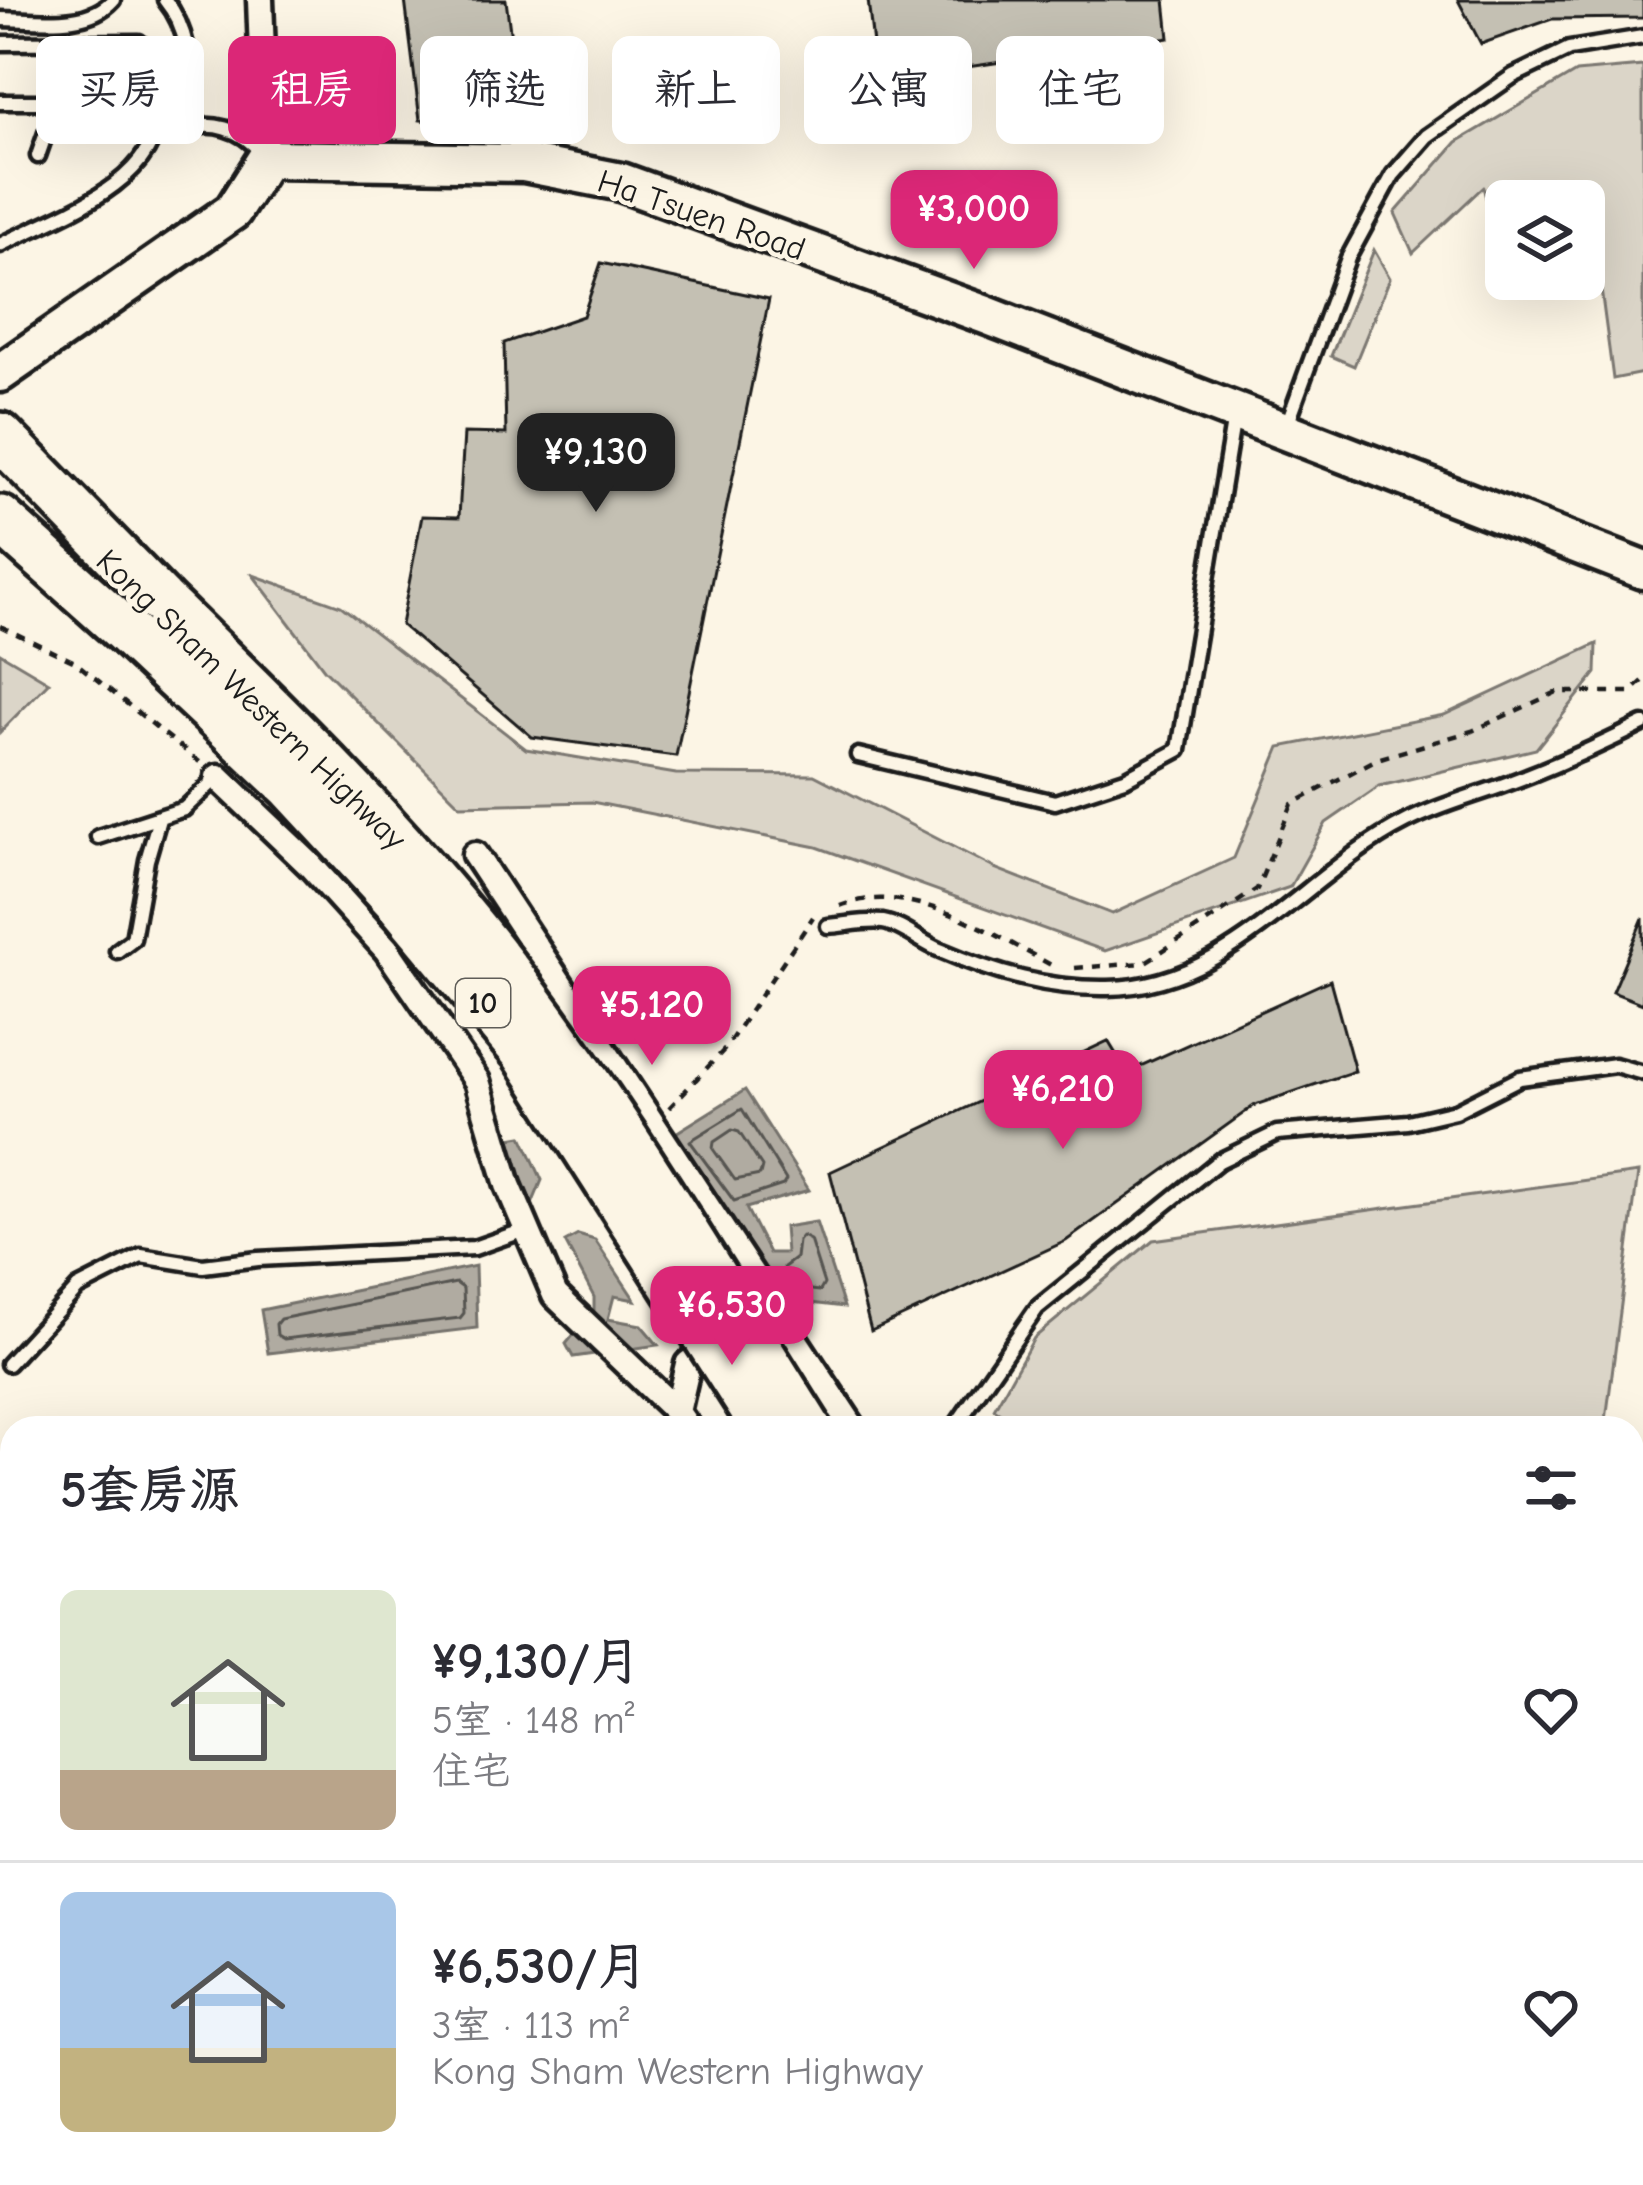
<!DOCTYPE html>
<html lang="zh">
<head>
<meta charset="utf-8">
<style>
	:root { --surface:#fff; --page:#f7f7f7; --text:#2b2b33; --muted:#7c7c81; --line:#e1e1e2; --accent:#db2777 }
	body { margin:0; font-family:"Comic Neue","LXGW WenKai TC",sans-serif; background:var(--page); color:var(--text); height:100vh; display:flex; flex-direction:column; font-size:45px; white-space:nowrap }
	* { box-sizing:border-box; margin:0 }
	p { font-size:39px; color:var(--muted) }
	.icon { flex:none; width:66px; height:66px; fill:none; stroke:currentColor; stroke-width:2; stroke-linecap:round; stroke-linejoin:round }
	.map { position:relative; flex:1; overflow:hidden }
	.side { position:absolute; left:0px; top:1416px; width:1644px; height:771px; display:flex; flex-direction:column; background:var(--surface); border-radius:36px 36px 0 0; box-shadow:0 12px 48px #0002 }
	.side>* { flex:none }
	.guide { position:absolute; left:36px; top:36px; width:1572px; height:108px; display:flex; gap:24px }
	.tools { position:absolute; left:1485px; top:180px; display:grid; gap:24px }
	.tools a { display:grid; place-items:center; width:120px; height:120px; border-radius:18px; background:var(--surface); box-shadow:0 12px 48px #0002; font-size:60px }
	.price { position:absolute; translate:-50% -102px; padding:0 27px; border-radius:24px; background:var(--accent); color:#fff; font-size:39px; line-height:78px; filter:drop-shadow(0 3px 6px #0008) }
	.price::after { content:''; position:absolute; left:50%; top:72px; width:36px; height:27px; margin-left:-18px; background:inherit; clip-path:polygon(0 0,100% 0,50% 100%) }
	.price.active { background:#222; color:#fff }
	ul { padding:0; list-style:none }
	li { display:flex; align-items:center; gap:36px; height:300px; padding:0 60px }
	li+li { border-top:3px solid var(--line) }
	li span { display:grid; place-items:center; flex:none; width:336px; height:240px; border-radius:18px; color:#555 }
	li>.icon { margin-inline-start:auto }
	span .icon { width:144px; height:144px; fill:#fffc; stroke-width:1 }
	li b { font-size:51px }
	h2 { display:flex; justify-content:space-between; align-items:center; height:144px; padding:0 60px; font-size:51px }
	.chip { padding:0 42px; border-radius:18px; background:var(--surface); box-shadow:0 12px 48px #0002; font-size:42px; line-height:108px }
	.chip.active { background:var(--accent); color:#fff }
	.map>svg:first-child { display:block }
	.green { fill:#dbd5c8; stroke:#7c7872; stroke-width:3 }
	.water { fill:#b0aba1; stroke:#75726c; stroke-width:3 }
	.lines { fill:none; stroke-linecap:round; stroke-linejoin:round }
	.shore { stroke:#575551; stroke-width:3 }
	.building { fill:#c4c0b3; stroke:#1c1c1c; stroke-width:3 }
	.lane-casing { stroke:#1c1c1c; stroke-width:21 }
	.street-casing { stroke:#1c1c1c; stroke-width:33 }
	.secondary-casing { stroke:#1c1c1c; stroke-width:45 }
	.highway-casing { stroke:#1c1c1c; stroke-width:54 }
	.path { stroke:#1c1c1c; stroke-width:4.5; stroke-dasharray:9 9; stroke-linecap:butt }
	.lane { stroke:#fcf5e5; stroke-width:12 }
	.street { stroke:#fcf5e5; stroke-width:24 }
	.secondary { stroke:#fcf5e5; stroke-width:36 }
	.highway { stroke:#fcf5e5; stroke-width:45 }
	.highway-bridge-casing { stroke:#1c1c1c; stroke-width:54; stroke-linecap:butt }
	.highway-bridge { stroke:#fcf5e5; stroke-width:45 }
	.labels { text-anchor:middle; stroke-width:9; stroke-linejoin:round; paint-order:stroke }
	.shield { fill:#fcf5e5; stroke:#5f5d58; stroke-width:3 }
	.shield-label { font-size:30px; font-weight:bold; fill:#1c1c1c }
	.street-label { font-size:33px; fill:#1c1c1c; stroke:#fcf5e5 }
</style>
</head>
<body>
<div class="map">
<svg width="1643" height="2185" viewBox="0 0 1643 2185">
	<rect width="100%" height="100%" fill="#fcf5e5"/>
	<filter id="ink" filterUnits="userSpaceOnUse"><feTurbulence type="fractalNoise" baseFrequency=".00833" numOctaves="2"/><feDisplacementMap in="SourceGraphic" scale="24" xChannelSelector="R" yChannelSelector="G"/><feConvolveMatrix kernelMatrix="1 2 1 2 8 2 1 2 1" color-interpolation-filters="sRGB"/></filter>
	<g filter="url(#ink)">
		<!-- green -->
		<path class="green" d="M1643,66V373L1613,379L1597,259L1584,262V201H1506V269L1483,187L1413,253L1395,213L1457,142L1576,72Z
			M1374,250L1390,278L1354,366L1331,356Z
			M253,575L341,606L526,749L676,774L814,775L994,868L1112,914L1234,858L1280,747L1444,715L1597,644L1596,673L1536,749L1380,786L1326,823L1290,887L1105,951L817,847L592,802L460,805L324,669Z
			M0,653L49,682L0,732Z
			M1638,1173L1605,1428H1023L994,1409L1034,1338L1153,1240Z
			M12,1872V2175H447V2184L0,2185V1874Z"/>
		<!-- water -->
		<path class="water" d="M745,1090L809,1190L746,1208L769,1253H786L784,1227L816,1222L844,1307L786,1300L671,1136Z
			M522,1136L542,1180L533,1202L504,1193L505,1139Z
			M578,1235L595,1240L635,1300L614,1296L608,1319L641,1325L658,1345L573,1357L566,1344L594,1310V1297L565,1242Z
			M475,1266L477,1328L268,1353L261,1310Z"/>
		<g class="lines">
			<!-- shore -->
			<path class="shore" d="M742,1109L786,1180L783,1185L734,1201L690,1141Z
				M732,1130L739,1132L762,1167L760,1175L735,1180L713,1149L714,1142Z
				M802,1236L810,1240L824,1284L820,1291L794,1288L782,1273L784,1267L796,1258L798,1241Z
				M456,1283L463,1288L464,1313L460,1318L284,1339L277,1335L276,1324L280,1319Z"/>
		</g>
		<!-- building -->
		<path class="building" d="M405,0H506L521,116L470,126L420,120Z
			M868,0H1165L1169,38L877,80Z
			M1458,0H1643V18L1552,19L1481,44Z
			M601,263L769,299L676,756L532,737L401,625L422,516L459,517L464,433L506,434L504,343L583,316Z
			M1643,918V1004L1612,992Z
			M1330,980L1355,1071L1255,1105L1066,1241L871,1331L830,1172L1108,1041L1127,1072Z"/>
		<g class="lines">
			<!-- lane casing -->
			<g class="lane-casing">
				<path id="lane" d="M165,0C194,35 190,82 194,126
					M0,19C35,19 87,29 113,0
					M0,43L139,42C155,67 159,83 158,113C156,185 55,217 0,245
					M0,102H67C91,90 86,66 86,42
					M38,156L46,133L54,127H158L182,133C208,117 244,130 261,153
					M1285,430L1348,258L1393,175L1427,136L1513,76L1569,49L1643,37
					M858,755L1055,802L1125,779L1179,750L1234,416
					M98,837L184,809L218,777
					M828,926C845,925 866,920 883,922C902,925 922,943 940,950C996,974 1048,989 1108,988C1230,987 1305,873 1406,822C1438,805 1475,796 1509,783C1555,766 1599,746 1643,724
					M117,951L133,939L147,860L159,819
					M8,1364L78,1288L141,1256L203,1266L258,1259L474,1248L525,1230
					M954,1428L1037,1308L1219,1161L1277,1133L1408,1122L1455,1111L1520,1078L1615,1065L1643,1073"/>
			</g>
			<!-- street casing -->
			<g class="street-casing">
				<path id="street" d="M260,0L266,159
					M218,777L309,864L387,950L477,1081L508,1185L555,1295L677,1412L688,1428
					M475,855L853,1428
					M677,1412L688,1364L719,1341
					M0,1545L12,1544
					M1046,2175L1048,2185
					M1193,2175L1194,2185"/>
			</g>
			<!-- secondary casing -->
			<g class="secondary-casing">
				<path id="secondary" d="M0,373L233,211L266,159L524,163L621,182L986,315L1643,570"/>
			</g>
			<!-- highway casing -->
			<g class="highway-casing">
				<path id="highway" d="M0,436L161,601
					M0,519L130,635
					M1092,2175L1094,2185
					M1140,2175L1142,2185"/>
			</g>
			<!-- path -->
			<path class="path" d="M0,626L75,662L202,764
				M840,906C910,879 993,934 1053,966
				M1075,968L1144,963L1257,889L1292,804L1377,759L1472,731L1557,692H1631L1643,681
				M669,1108L724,1050L813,917
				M499,2185L504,2175"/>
			<!-- lane -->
			<use href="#lane" class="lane"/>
			<!-- street -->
			<use href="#street" class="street"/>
			<!-- secondary -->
			<use href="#secondary" class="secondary"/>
			<!-- highway -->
			<use href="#highway" class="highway"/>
			<!-- highway-bridge casing -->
			<g class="highway-bridge-casing">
				<path id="highway-bridge" d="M161,601C276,713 391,824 491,951C609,1101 706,1267 808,1428
					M130,635L290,785L401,905L524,1052L765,1428"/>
			</g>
			<!-- highway-bridge -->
			<use href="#highway-bridge" class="highway-bridge"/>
		</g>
	</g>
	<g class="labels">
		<!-- shield labels -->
		<rect class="shield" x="456" y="979" width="54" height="48" rx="9"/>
		<g class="shield-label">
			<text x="483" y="1013">10</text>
		</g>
		<!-- street labels -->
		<g class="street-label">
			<text transform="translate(702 214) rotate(19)" y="12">Ha Tsuen Road</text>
			<text transform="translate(252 699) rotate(44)" y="12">Kong Sham Western Highway</text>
		</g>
	</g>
</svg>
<div class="tools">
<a><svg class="icon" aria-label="layers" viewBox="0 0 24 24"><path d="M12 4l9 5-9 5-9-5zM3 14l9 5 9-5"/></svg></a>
</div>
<b class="price" style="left:974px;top:272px">¥3,000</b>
<b class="price active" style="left:596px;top:515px">¥9,130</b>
<b class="price" style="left:652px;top:1068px">¥5,120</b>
<b class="price" style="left:1063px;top:1152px">¥6,210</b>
<b class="price" style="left:732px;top:1368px">¥6,530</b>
<div class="guide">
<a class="chip">买房</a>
<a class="chip active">租房</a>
<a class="chip">筛选</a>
<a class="chip">新上</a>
<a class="chip">公寓</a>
<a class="chip">住宅</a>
</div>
<section class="side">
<h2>5套房源<svg class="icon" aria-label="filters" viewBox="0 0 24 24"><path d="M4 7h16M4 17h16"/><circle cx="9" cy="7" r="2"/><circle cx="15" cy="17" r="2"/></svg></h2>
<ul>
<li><span style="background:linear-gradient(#dfe7d0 75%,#b9a48a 0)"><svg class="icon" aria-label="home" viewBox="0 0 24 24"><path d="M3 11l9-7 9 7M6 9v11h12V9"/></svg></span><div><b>¥9,130/月</b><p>5室 · 148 m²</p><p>住宅</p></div><svg class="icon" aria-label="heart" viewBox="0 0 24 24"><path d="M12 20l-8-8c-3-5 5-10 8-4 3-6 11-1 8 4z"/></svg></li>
<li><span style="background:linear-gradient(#a9c7e8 65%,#c2b280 0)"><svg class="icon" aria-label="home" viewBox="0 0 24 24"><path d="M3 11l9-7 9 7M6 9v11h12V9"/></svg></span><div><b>¥6,530/月</b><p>3室 · 113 m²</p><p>Kong Sham Western Highway</p></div><svg class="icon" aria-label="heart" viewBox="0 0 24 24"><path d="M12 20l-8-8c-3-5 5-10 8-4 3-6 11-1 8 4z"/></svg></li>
</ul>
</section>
</div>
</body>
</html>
